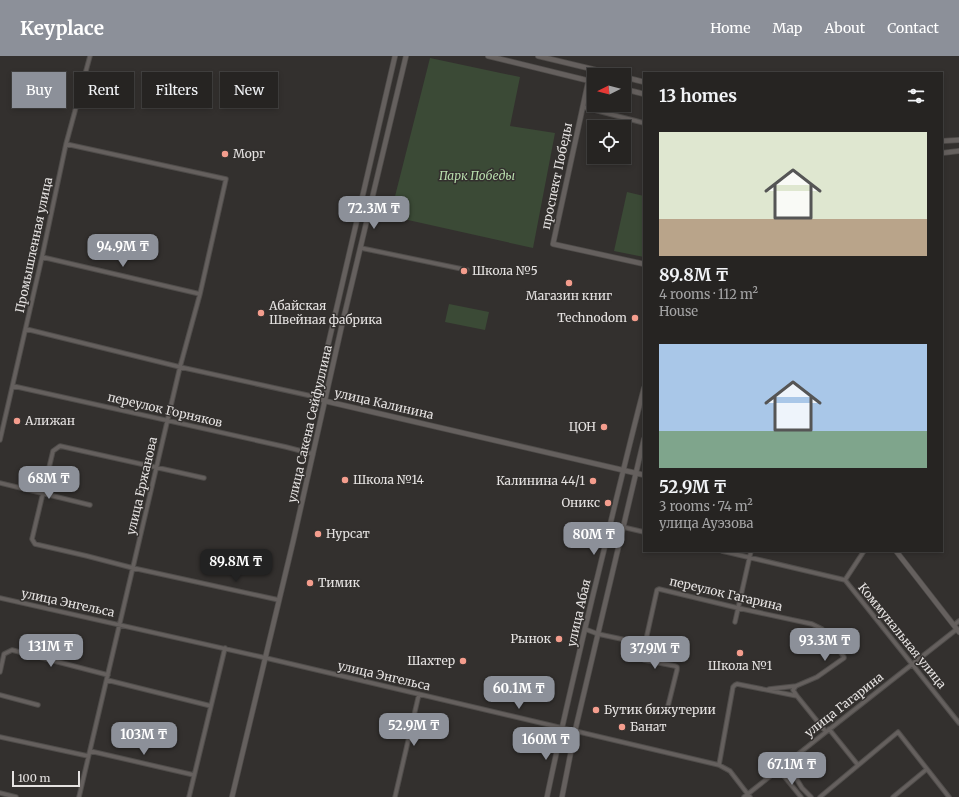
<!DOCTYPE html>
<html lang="en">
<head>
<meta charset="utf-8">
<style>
	:root { --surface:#262422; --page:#32302f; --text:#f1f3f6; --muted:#a4a4a5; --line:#424140; --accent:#8c9099 }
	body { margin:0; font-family:Merriweather,serif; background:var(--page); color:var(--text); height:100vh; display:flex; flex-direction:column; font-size:15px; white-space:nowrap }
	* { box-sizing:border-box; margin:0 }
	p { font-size:13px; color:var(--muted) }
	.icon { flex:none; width:22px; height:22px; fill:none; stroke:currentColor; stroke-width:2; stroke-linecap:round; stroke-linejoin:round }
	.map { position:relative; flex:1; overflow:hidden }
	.details { position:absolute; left:643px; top:16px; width:300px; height:480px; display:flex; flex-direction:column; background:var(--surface); border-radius:0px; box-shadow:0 2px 6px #0003,0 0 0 1px var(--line) }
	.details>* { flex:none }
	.top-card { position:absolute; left:12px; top:16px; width:380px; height:36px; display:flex; gap:8px }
	.needle { width:26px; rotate:264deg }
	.tools { position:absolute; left:587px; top:12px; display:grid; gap:8px }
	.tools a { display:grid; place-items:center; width:44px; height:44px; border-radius:0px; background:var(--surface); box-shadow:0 2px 6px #0003,0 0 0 1px var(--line); font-size:20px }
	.scale { position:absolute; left:12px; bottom:10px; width:68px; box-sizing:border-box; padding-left:4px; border:2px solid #e5e2e1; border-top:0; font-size:11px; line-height:14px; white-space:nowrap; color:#e5e2e1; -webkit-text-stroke:3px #33302e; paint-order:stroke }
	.price { position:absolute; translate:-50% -34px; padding:0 9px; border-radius:8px; background:var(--accent); color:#fff; font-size:13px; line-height:26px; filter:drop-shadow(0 1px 2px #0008) }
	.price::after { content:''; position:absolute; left:50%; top:24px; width:12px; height:9px; margin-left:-6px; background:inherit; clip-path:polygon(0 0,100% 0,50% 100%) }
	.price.current { background:#222; color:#fff }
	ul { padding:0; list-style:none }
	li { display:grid; align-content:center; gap:8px; height:212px; padding:0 16px }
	li span { display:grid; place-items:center; height:124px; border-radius:0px; color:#555 }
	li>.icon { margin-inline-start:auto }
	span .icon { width:72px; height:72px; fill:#fffc; stroke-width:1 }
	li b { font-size:17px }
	h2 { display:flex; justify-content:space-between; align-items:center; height:48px; padding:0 16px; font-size:17px }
	.tag { padding:0 14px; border-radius:0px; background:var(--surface); box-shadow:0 2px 6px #0003,0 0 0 1px var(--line); font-size:14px; line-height:36px }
	.tag.current { background:var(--accent); color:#fff }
	header { display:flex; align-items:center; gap:24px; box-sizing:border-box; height:56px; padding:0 20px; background:var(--accent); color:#fff }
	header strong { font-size:19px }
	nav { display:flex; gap:22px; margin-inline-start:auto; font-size:14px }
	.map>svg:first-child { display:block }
	.green { fill:#3b4a36 }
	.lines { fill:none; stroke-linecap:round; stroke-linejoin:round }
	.minor-casing { stroke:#504d4b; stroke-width:5.5 }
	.tertiary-casing { stroke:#504d4b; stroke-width:6 }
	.minor { stroke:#65605e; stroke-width:3.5 }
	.tertiary { stroke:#65605e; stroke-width:4.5 }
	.poi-dot { fill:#f49d8d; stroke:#33302e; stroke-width:1.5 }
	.labels { text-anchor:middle; stroke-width:3; stroke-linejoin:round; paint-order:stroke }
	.poi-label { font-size:12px; fill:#e5e2e1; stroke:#33302e; text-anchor:start }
	.park-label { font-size:12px; font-style:italic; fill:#b6dbab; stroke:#33302e }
	.street-label { font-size:12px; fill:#e5e2e1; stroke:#33302e }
</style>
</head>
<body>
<header>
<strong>Keyplace</strong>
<nav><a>Home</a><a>Map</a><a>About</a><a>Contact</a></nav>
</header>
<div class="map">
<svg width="959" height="741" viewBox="0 0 959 741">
	<rect width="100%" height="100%" fill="#33302e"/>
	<!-- green -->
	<path class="green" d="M430,2L520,21L510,70L555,77L533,192L390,160Z
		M627,136L644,140V201L614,195Z
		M449,248L489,256L485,274L445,266Z"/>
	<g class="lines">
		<!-- minor casing -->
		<g class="minor-casing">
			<path id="minor" d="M583,51L644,67
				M66,88L226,123L200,238L180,311L79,741
				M361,192L467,214
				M42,201L200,238
				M26,273L180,311L316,341
				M13,330L286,391L313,398
				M0,384L42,201L66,88L90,0
				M204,422L60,390L53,395L32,483L35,488L87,500L133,512L279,544
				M0,427L90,449
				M610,468L644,476
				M722,495L845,524L959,667
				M845,524L864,495
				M0,542L266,602L719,709L730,715L750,741
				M735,566L751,495
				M954,569L959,565
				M585,573L598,578L645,588L657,534L659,533L738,552L812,568L822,573L830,582L844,601V602L817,621L796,630L793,634L797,640
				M645,588L643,602L644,604L675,610L677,611V614L668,650
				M0,616L4,598L12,594L108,619
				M107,624L211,650
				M769,633L796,630
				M0,639L38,649
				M829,673L858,709
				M0,681L88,700
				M90,695L194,719
				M787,707L802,732L811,741
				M719,709L733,631L735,629L737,628L797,640L826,676
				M779,714L801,741
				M0,737L16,741
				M189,741L225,592
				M395,741L419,638
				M744,741L826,676L957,573
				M820,741L898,676L949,741
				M893,741L927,713"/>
		</g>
		<!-- tertiary casing -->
		<g class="tertiary-casing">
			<path id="tertiary" d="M395,0L316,341L325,345L644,419
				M488,0L594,26
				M538,0L617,19
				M591,13L553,188L644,208
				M624,21L644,26
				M624,33L644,38
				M942,85L959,84
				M942,97L959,95
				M896,495L959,576
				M232,741L293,486L341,273L406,0
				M547,741C561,673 577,606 593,539C610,470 626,401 644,332
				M562,741L575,675L644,383"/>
		</g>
		<!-- minor -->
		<use href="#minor" class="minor"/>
		<!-- tertiary -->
		<use href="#tertiary" class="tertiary"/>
	</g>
	<!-- markers -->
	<g class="poi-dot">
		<circle cx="225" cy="98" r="4"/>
		<circle cx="464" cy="215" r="4"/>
		<circle cx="569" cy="227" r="4"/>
		<circle cx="261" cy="257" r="4"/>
		<circle cx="635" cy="262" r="4"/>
		<circle cx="17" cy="365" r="4"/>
		<circle cx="604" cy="371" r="4"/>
		<circle cx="345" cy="424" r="4"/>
		<circle cx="593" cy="425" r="4"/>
		<circle cx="608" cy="447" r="4"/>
		<circle cx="318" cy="478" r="4"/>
		<circle cx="310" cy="527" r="4"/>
		<circle cx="559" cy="583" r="4"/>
		<circle cx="740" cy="597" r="4"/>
		<circle cx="463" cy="605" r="4"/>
		<circle cx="596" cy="654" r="4"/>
		<circle cx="622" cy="671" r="4"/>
	</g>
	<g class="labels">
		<!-- poi labels -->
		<g class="poi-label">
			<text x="233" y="102">Морг</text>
			<text x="472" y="219">Школа №5</text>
			<text x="569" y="244" text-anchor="middle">Магазин книг</text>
			<text x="269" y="254">Абайская<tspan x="269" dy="14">Швейная фабрика</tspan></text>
			<text x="627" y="266" text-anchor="end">Technodom</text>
			<text x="25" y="369">Алижан</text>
			<text x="596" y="375" text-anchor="end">ЦОН</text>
			<text x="353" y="428">Школа №14</text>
			<text x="585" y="429" text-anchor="end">Калинина 44/1</text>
			<text x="600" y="451" text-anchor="end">Оникс</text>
			<text x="326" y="482">Нурсат</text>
			<text x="318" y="531">Тимик</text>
			<text x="551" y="587" text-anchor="end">Рынок</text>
			<text x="455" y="609" text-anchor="end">Шахтер</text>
			<text x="740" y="614" text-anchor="middle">Школа №1</text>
			<text x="604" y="658">Бутик бижутерии</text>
			<text x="630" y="675">Банат</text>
		</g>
		<!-- park labels -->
		<g class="park-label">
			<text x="477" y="124">Парк Победы</text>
		</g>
		<!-- street labels -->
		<g class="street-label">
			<text transform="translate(557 120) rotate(-78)" y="4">проспект Победы</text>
			<text transform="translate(34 189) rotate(-78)" y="4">Промышленная улица</text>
			<text transform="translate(384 348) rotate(13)" y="4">улица Калинина</text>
			<text transform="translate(165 354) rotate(13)" y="4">переулок Горняков</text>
			<text transform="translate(310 368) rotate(-77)" y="4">улица Сакена Сейфуллина</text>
			<text transform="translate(142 430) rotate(-77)" y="4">улица Ержанова</text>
			<text transform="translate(726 538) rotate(13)" y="4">переулок Гагарина</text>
			<text transform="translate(68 547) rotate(12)" y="4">улица Энгельса</text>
			<text transform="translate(579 557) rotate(-77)" y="4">улица Абая</text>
			<text transform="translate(902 580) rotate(51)" y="4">Коммунальная улица</text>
			<text transform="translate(384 620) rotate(13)" y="4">улица Энгельса</text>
			<text transform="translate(844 649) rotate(-38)" y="4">улица Гагарина</text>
		</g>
	</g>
</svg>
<div class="tools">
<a><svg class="needle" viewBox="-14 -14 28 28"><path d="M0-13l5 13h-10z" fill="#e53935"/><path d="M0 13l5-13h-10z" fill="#a4a4a5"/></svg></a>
<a><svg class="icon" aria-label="locate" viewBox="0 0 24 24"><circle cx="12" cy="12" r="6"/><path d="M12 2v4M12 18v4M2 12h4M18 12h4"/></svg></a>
</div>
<div class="scale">100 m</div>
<b class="price" style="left:374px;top:174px">72.3M ₸</b>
<b class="price" style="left:123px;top:212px">94.9M ₸</b>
<b class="price" style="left:49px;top:444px">68M ₸</b>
<b class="price" style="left:594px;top:500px">80M ₸</b>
<b class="price current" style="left:236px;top:527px">89.8M ₸</b>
<b class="price" style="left:825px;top:606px">93.3M ₸</b>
<b class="price" style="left:51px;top:612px">131M ₸</b>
<b class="price" style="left:655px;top:614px">37.9M ₸</b>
<b class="price" style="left:519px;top:654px">60.1M ₸</b>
<b class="price" style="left:414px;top:691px">52.9M ₸</b>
<b class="price" style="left:144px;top:700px">103M ₸</b>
<b class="price" style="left:546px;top:705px">160M ₸</b>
<b class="price" style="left:792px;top:730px">67.1M ₸</b>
<div class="top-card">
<a class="tag current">Buy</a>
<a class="tag">Rent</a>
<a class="tag">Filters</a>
<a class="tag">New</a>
</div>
<section class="details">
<h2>13 homes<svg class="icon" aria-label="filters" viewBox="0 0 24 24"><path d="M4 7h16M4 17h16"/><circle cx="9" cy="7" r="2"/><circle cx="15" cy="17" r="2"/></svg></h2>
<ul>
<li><span style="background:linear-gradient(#dfe7d0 70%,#b9a48a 0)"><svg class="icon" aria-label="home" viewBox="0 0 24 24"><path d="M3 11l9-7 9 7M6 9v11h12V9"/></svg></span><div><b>89.8M ₸</b><p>4 rooms · 112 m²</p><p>House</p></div></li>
<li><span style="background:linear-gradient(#a9c7e8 70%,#7fa58c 0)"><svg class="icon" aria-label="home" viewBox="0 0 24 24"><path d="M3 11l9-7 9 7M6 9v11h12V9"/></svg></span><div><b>52.9M ₸</b><p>3 rooms · 74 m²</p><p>улица Ауэзова</p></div></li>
</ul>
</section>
</div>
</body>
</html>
